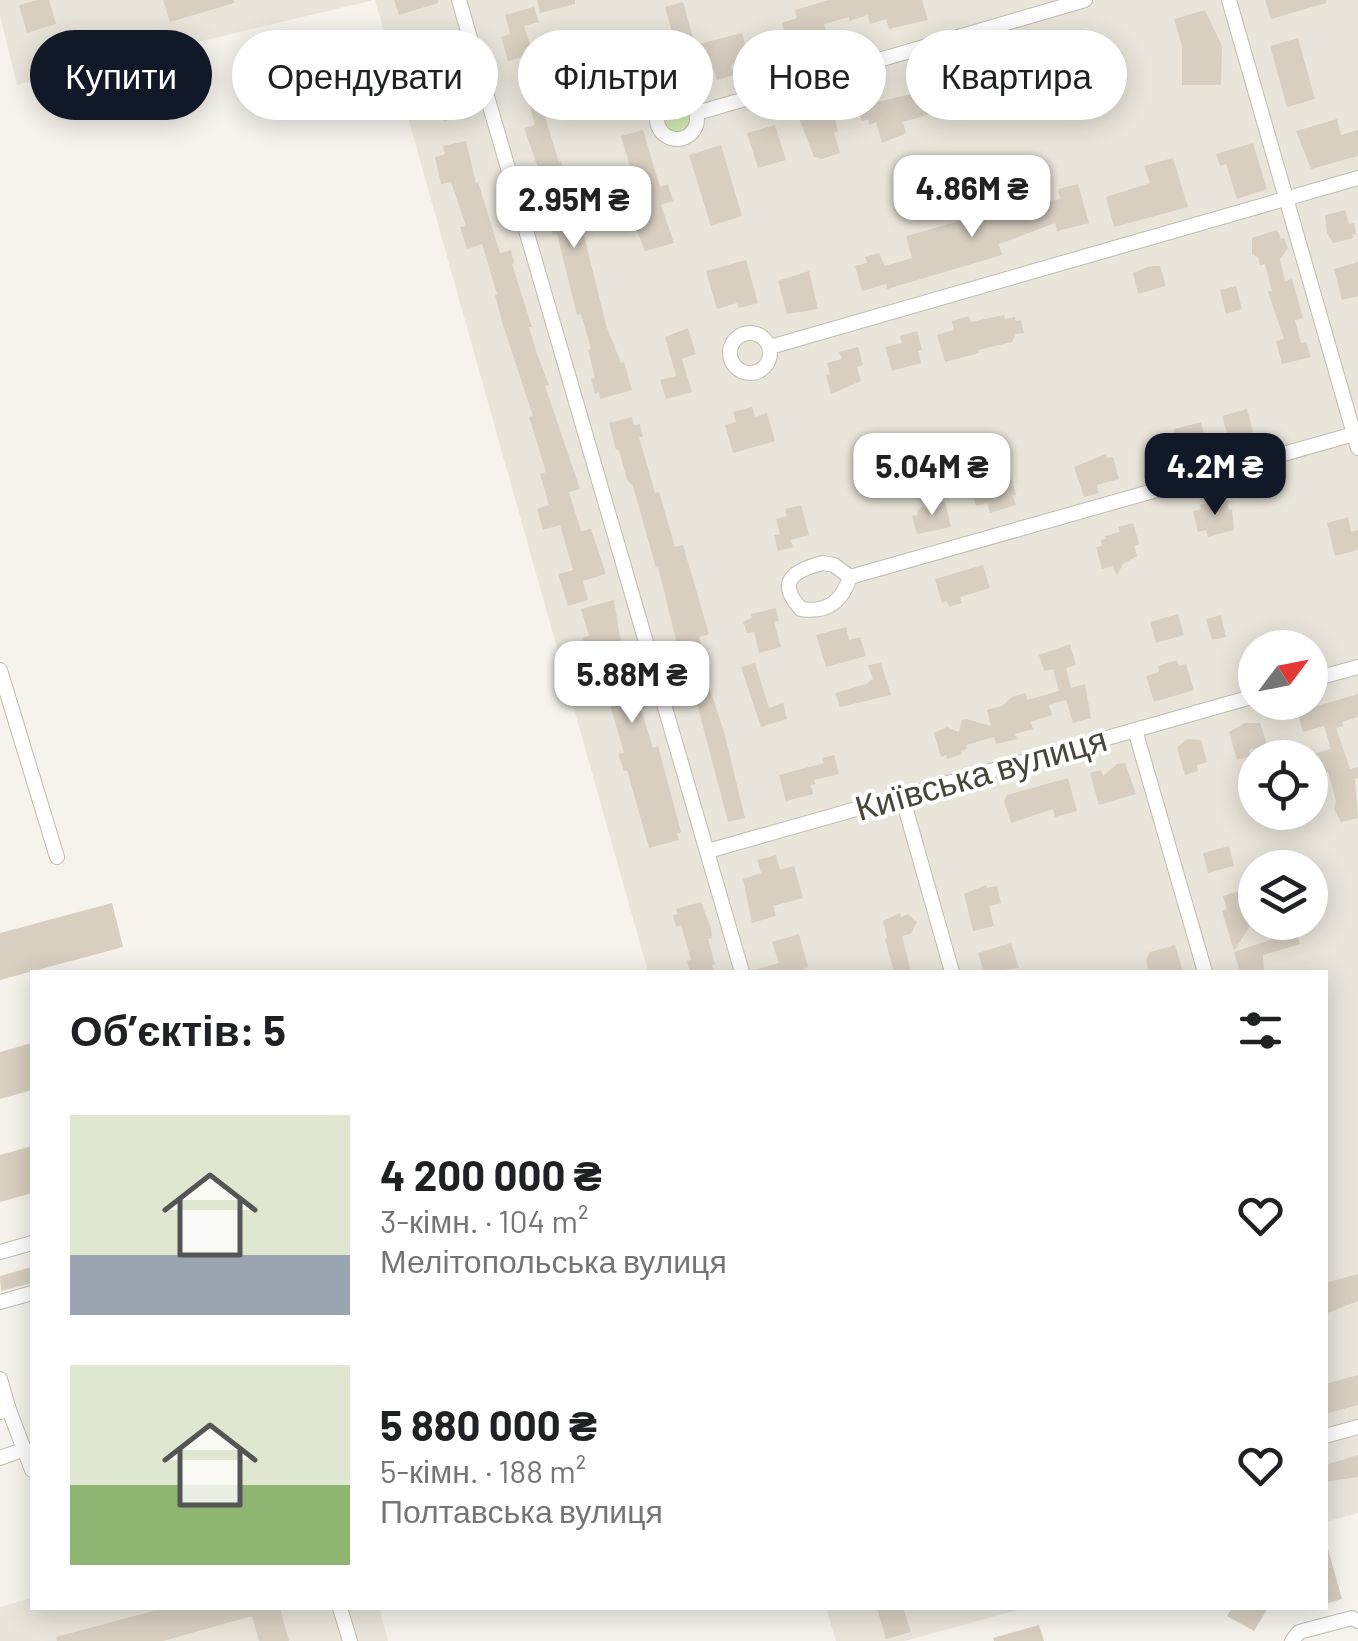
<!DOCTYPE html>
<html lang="uk">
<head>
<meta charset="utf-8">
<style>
	:root { --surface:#fff; --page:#f2f2f2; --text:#202124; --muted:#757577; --accent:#111827 }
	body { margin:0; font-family:Barlow,sans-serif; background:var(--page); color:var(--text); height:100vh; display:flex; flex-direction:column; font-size:38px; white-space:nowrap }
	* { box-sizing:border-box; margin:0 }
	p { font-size:32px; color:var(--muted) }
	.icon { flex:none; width:55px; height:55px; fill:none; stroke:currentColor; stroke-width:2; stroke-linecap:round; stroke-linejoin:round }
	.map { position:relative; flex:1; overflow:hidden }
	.panel { position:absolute; left:30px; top:970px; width:1298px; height:640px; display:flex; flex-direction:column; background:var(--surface); border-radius:0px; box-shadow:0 5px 25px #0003 }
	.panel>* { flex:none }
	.banner { position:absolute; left:30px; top:30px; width:1300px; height:90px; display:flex; gap:20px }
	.needle { width:65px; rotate:58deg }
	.controls { position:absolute; left:1238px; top:630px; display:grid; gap:20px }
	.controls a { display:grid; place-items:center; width:90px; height:90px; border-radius:50%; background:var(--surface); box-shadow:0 5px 25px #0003; font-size:50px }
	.price { position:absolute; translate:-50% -85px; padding:0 22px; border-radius:20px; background:#fff; color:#222; font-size:32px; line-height:65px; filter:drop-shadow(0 2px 5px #0008) }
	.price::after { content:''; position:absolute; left:50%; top:60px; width:30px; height:22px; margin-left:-15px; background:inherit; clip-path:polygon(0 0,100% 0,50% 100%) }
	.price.current { background:var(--accent); color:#fff }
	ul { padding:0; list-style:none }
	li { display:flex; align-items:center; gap:30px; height:250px; padding:0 40px }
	li span { display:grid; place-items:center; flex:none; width:280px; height:200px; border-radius:0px; color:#555 }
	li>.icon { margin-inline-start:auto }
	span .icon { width:120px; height:120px; fill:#fffc; stroke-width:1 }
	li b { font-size:42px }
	h2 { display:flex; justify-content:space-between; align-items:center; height:120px; padding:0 40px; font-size:42px }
	.tag { padding:0 35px; border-radius:45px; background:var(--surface); box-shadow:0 5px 25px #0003; font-size:35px; line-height:90px }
	.tag.current { background:var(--accent); color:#fff }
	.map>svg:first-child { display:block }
	.residential { fill:#eae5da; fill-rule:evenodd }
	.green { fill:#d2eab5 }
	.building { fill:#d8cfc1 }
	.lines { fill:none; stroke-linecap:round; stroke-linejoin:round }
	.minor-casing { stroke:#c2bbae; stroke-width:16 }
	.minor { stroke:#fff; stroke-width:14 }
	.labels { text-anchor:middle; stroke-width:8; stroke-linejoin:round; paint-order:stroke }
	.street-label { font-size:35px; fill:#4b4439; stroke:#fff }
</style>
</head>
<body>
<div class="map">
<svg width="1358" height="1641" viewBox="0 0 1358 1641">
	<rect width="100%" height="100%" fill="#f6f3ec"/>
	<!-- residential -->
	<path class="residential" d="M0,0H374L17,85L0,16Z
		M375,0H1358V1513L1325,1522V972H648ZM1255,648H1310V702H1255ZM1255,758H1310V812H1255ZM1255,868H1310V922H1255Z
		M32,1598V1608H379L388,1641H0V1607Z
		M826,1608H1024L905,1641H836Z"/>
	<!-- green -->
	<path class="green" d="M657 119a20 20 0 1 1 40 0a20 20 0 1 1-40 0Z"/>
	<!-- building -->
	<path class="building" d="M38,0H49L56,24L27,33L19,5Z
		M163,0H234V3L170,22Z
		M394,0H438V3L399,15Z
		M537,0H575V4L540,13Z
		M829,0H922L928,20L889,29L886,19L870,24L868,15L849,21V17L824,24L831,47L808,54L805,41L788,45L782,23L797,18L795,10Z
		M1265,0H1326V3L1271,19Z
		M683,2L695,45L742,33L749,57L731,65L734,75L717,80L713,69L680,79L678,72L656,78L658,82L644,86L634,51L674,40L665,7Z
		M534,7L539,22L524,26L533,54L508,61L501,37L510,34L505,15Z
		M1205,10L1222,46L1221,85H1182V46L1174,19Z
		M1076,32L1077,39L1090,42L1097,67L1040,81L1041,86L1020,92L1010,57L1022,54L1020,48Z
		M1298,38L1315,99L1287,107L1270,46Z
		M440,51L446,71L409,82L403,62Z
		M984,55L992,83L967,90L959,62Z
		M931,79L933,84L941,82L948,109L903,122L906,133L882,143L876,122L869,125L868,119L862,121L859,112L835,119L838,131L834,133L840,153L822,159L814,157L800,121L802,115L821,110L820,107L875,90L878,102L915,93L913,86Z
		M543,81L550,105L542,107L559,162L561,161L564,171L568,170L606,325L621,363L624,362L632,390L600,399L599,392L595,394L591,379L595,378L588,350L591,349L581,314L577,315L557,234L553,235L547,214L550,212L547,203L550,202L524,128L535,125L524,87Z
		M458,93L464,116L444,121L438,99Z
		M1337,119L1341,135L1358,130V156L1311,169L1296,131Z
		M775,125L786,160L758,168L747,133Z
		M643,130L660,187L668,184L673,201L661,205L674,243L645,251L633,221L640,219L626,172L631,170L621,136Z
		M466,141L476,183L478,182L500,253L511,250L514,263L512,264L532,327H529L537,354L549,385L545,386L580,489L569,492L581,531L591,529L606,574L583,581L588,600L568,606L558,574L573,570L560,525L543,530L537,509L549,505L540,474L546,472L529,417L533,416L502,322L495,295L497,294L482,244L467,249L460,227L466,226L451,182L441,184L435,157L445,154L443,146Z
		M1253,143L1267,189L1237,199L1226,164L1220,166L1216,154Z
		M721,145L742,216L711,226L689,155Z
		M1173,158L1188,207L1114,227L1106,197L1150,183L1144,166Z
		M1078,184L1089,223L1057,231L1055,223L999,244L1002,255L887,289L886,284L862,291L855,266L867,263L865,257L879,253L885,266L912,258L906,236L1032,201L1034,206L1060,199L1058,189Z
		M1345,210L1349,224L1354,223L1356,234H1352L1353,238L1333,243L1327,233L1325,215Z
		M1277,230L1281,239L1284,238L1288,248L1280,259L1285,281L1292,279L1303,318L1295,320L1301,343L1306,342L1311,357L1282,364L1276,341L1284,339L1268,292L1272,291L1265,264L1260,265L1258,257L1252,255V238Z
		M746,260L758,303L739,308L737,303L717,309L706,271Z
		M1358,262V296L1342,300L1334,269Z
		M1150,266H1160L1166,286L1138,294L1133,273Z
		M809,271L818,309L787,314L778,281Z
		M1236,286L1242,309L1226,314L1220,290Z
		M1004,315L1005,319L1015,317L1016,321L1021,320L1024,333L1016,334L1012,342L978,350L979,353L945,362L937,335L954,330L952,321L969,316L971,322Z
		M688,328L696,354L682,359L692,392L666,399L660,380L676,376L665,337Z
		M917,331L922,350L918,351L921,363L892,371L885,347L902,343L900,336Z
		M858,347L863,365L857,367L861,381L831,394L826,375L830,374L827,363L842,359L839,352Z
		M752,407L755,417L767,413L775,441L733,453L725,425L736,422L733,412Z
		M1247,409L1253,432L1244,435L1246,443L1231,447L1222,416Z
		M632,417L634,425L640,424L643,437H639L655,493L659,492L675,547L683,545L709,634L699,637L702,648L697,649L724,732L745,818L728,822L694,692L677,697L669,672L690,665L684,642L677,644L658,567L656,568L633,486L627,480L619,450H616L609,423Z
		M1201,422L1209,453L1182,460L1174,429Z
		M921,436L951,438L950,454L921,452Z
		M1106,454L1107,458L1113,457L1119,479L1097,485L1099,493L1084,497L1074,467Z
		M1009,471L1016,495L1013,496L1016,505L990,513L987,503L976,506L972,492L1000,478L998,474Z
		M1226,498L1229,510L1232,509L1234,530L1208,537L1206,530L1198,532L1193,511L1201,509L1200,505Z
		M945,501L951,527L917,534L912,516L918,515L917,511L922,507Z
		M801,505L809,535L791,540L793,547L778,551L774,535L780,534L776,519L787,516L785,509Z
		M1348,517L1351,532L1358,530V550L1335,556L1327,523Z
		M1133,523L1139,544L1134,546L1137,556L1123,564L1117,575L1112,566L1102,569L1096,547L1102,546L1101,540L1106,539L1105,536L1120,532L1118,527Z
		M983,565L990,588L960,597L962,603L949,607L947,601L942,603L935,579Z
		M614,600L620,637L626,651L629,650L637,692L640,691L645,708L641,709L653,748L658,746L681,832L677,834L679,840L649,848L627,770L624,771L618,754L624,753L596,656L589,658L582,638L589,636L581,609Z
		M776,608L779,621L774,622L781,647L759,653L754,632L747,633L743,622L752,618L751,614Z
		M1178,614L1184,635L1156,643L1150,622Z
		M1221,615L1226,637L1212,640L1206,619Z
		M846,627L849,640L860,637L866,656L826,667L816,635Z
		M1070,644L1076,665L1066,668L1071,688L1085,684L1091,718L1073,723L1066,700L1049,705L1052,715L1031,722L1033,729L1015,734L1017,739L996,744L994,737L966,745L967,749L961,751L962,754L947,759L946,755L941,757L934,733L947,727L959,732L962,720L966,719L991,726L987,710L1002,706L1012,697L1026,693L1027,700L1059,691L1053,669L1044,671L1039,655Z
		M1177,660L1179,666L1186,664L1194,690L1154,702L1146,676L1159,672L1158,666Z
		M755,663L769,708L783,703L787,719L761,727L741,667Z
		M881,663L891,695L840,707L835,693L866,684L873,679L868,665Z
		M1358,694V717L1342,722L1343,726L1336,728L1350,769L1358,767V778L1355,779L1358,818L1341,822L1334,809L1336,801L1328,772L1312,774L1310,766L1312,754L1331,749L1324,726L1303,732L1297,712Z
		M1245,723H1260L1267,745L1249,750L1251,756L1237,760L1229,732Z
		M1188,739L1201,740L1207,762L1197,765L1198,771L1185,775L1177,747Z
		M834,755L839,774L814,780L815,784L811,785L813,794L786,801L779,775L824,763L822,758Z
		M1125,763L1136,794L1099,805L1090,773L1101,770L1103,776L1117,764Z
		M1068,778L1077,811L1055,817L1053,809L1011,823L1004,801L1007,795Z
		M1229,846L1234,866L1208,873L1203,853Z
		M776,855L780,870L794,866L803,898L773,906L776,916L752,923L743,879L761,873L757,860Z
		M986,885L987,888L997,886L1001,903L989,906L994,926L973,931L964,894Z
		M1242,890L1246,904L1255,902V918L1234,951L1222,911L1227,909L1223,896Z
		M701,902L711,928L712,938L708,939L715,964L712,965L714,972H690L687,961L691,960L681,925L676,927L673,915L678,914L676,909Z
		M112,903L123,947L0,980V933Z
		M900,913L901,917L908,914L917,922L911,934L902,936L911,972H894L885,939L887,938L883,921Z
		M1296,931L1300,944L1263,955L1264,972H1240L1234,952Z
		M799,934L808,967L797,972H758V969L779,963L772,942Z
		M1011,943L1019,968L984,972L978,953Z
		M1175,945L1183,972H1155L1148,969L1146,960L1150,952Z
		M32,1043V1090L0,1099V1052Z
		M32,1146V1193L0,1202V1155Z
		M32,1267V1283L1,1291L0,1276Z
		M1358,1274V1301L1325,1314V1283Z
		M1358,1375V1405L1325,1414V1384Z
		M1358,1455V1477L1325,1482V1465Z
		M1328,1549L1342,1599L1325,1604V1550Z
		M164,1608H280L289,1641H259L252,1616L163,1641H57L56,1637Z
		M877,1608H903L911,1632L886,1639Z
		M1232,1608H1268L1254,1631L1227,1616Z
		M1039,1625L1044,1641H994L993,1638Z"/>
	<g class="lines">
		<!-- minor casing -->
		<g class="minor-casing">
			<path id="minor" d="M459,0L742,972
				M1229,0L1358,448
				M657 119a20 20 0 1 1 40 0a20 20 0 1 1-40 0Z
				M697,113L1085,0
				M730 353a20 20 0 1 1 40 0a20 20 0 1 1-40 0Z
				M770,347L1358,178
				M823,563L834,565L850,577C842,602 827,613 801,609C775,581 795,570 823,563Z
				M850,577L1354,434
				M0,670L57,857
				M1310,680L1358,667
				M1135,730L1205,972
				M902,796L952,972
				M708,851L1255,696
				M0,1252L32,1243
				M0,1302L32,1293
				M0,1379L9,1410
				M0,1412L9,1410L32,1470
				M1325,1436L1358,1427
				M0,1458L25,1449
				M340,1608L350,1641
				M1292,1641L1299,1632L1352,1618L1358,1621"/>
		</g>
		<!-- minor -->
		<use href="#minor" class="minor"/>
	</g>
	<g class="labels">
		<!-- street labels -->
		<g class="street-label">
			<text transform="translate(981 774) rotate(-16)" y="12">Київська вулиця</text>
		</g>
	</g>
</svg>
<div class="controls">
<a><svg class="needle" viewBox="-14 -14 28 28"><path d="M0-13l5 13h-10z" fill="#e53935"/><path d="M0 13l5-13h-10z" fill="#757577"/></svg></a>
<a><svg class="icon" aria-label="locate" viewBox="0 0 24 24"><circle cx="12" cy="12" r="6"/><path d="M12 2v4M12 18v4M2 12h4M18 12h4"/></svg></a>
<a><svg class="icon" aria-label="layers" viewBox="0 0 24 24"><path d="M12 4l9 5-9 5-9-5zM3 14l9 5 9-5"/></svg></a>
</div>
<b class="price" style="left:972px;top:240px">4.86M ₴</b>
<b class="price" style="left:574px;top:251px">2.95M ₴</b>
<b class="price" style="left:932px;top:518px">5.04M ₴</b>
<b class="price current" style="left:1215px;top:518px">4.2M ₴</b>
<b class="price" style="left:632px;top:726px">5.88M ₴</b>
<div class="banner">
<a class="tag current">Купити</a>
<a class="tag">Орендувати</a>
<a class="tag">Фільтри</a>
<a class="tag">Нове</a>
<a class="tag">Квартира</a>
</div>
<section class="panel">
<h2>Об’єктів: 5<svg class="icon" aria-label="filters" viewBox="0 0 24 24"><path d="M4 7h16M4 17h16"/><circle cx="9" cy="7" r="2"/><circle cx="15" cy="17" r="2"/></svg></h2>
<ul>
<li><span style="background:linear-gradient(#dfe7d0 70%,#9aa5b1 0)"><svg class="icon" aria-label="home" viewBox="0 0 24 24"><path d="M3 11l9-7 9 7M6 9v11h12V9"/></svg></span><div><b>4 200 000 ₴</b><p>3-кімн. · 104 m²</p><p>Мелітопольська вулиця</p></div><svg class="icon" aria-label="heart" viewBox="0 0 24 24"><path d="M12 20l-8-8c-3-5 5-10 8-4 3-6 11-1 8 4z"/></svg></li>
<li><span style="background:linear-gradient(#dfe7d0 60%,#8fb573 0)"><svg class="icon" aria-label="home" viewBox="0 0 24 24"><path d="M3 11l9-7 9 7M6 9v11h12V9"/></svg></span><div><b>5 880 000 ₴</b><p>5-кімн. · 188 m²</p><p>Полтавська вулиця</p></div><svg class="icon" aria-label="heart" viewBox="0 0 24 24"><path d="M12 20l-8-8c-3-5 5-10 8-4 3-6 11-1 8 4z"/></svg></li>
</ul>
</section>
</div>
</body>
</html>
